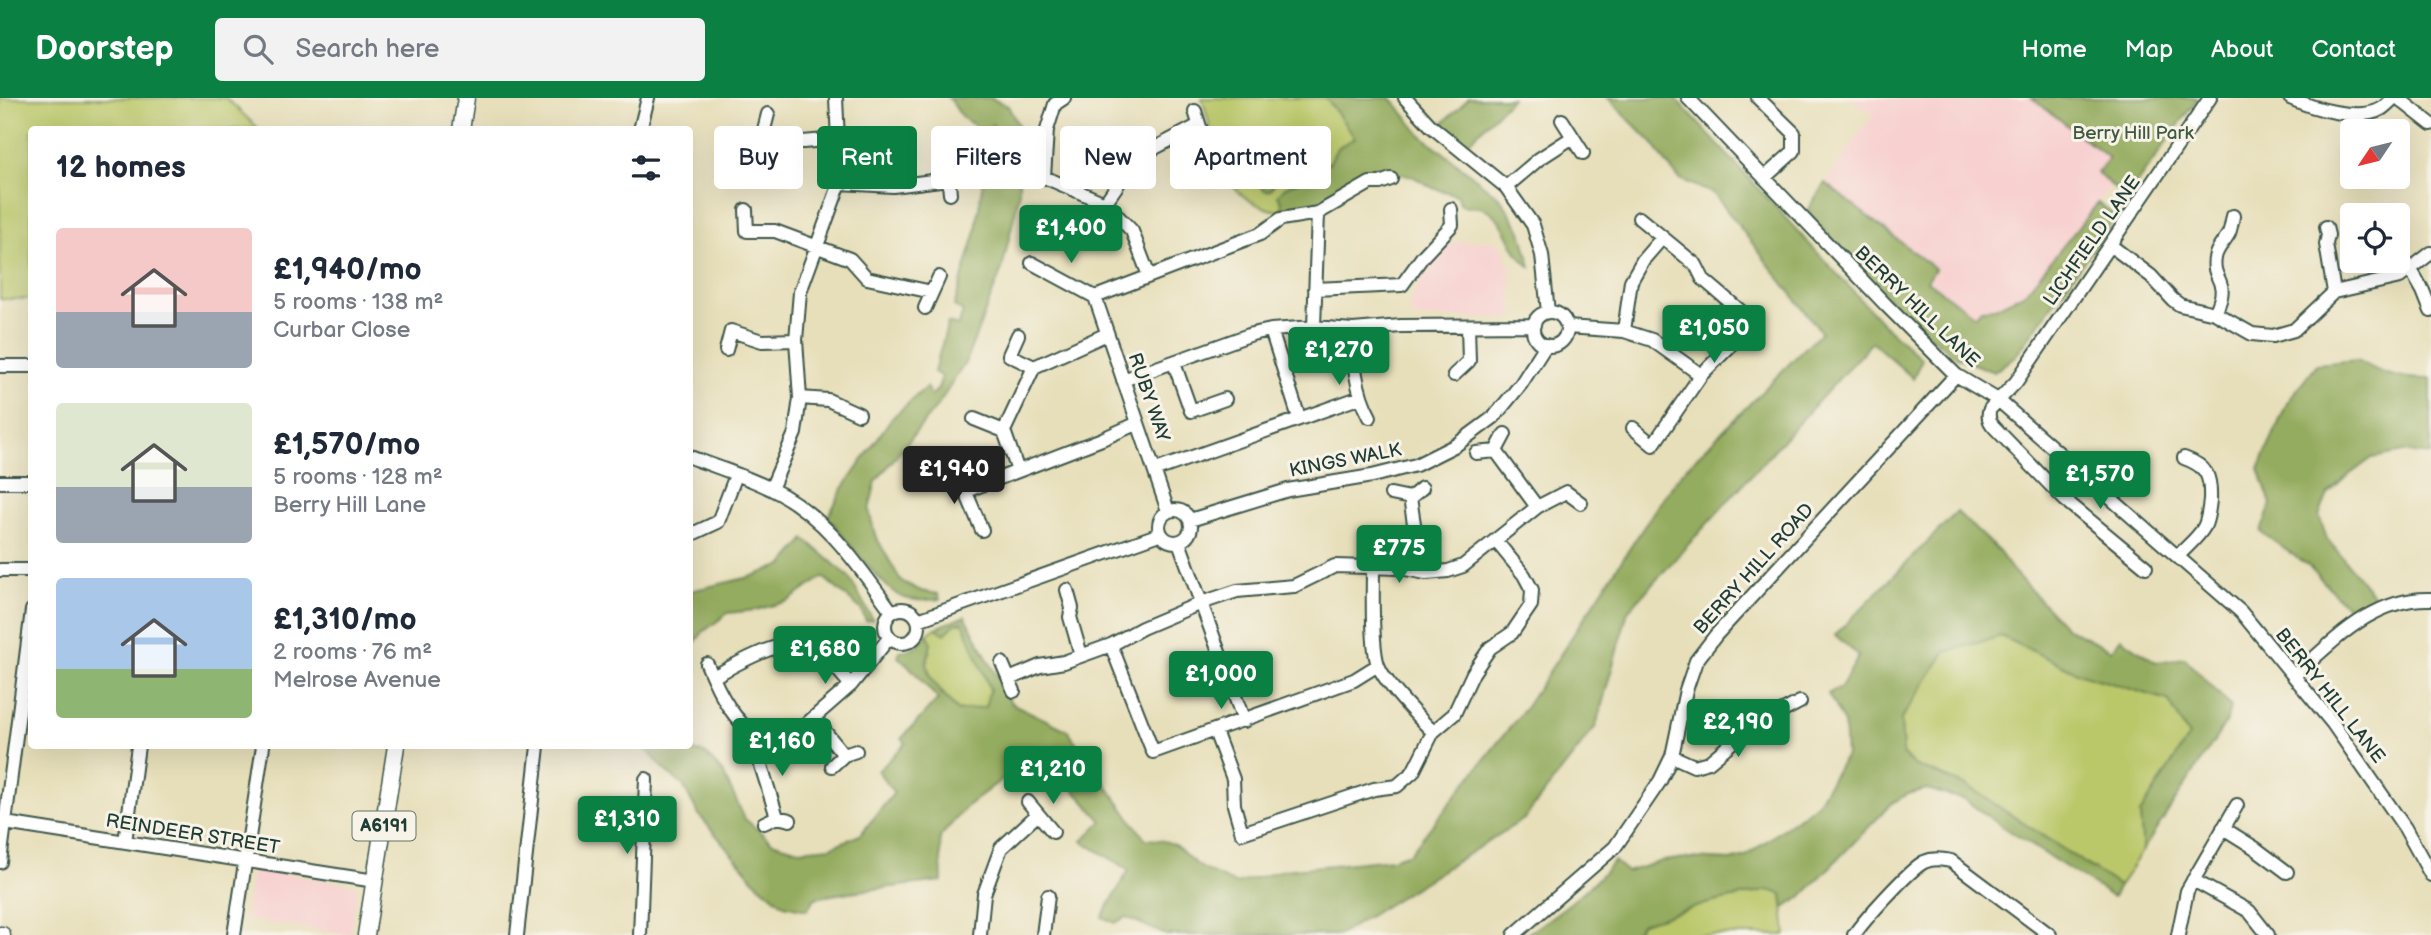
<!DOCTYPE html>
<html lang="en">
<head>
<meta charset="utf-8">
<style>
	:root { --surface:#fff; --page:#f2f2f3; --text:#1f2937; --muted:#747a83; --accent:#0b8043 }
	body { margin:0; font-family:"Balsamiq Sans",sans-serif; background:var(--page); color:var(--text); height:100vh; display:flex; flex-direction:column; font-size:26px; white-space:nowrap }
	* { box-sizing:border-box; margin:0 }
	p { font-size:23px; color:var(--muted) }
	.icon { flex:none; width:38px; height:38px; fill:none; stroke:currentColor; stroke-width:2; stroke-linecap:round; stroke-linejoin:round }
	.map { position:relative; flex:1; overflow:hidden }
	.details { position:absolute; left:28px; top:28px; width:665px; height:623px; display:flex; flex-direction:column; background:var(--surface); border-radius:7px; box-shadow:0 7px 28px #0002 }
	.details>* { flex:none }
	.hud { position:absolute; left:714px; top:28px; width:665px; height:63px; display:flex; gap:14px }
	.needle { width:46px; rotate:235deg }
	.fabs { position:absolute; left:2340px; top:21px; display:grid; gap:14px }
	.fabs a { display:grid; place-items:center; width:70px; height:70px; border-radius:7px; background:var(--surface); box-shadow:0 7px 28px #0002; font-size:35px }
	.price { position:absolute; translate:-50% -60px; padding:0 16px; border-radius:7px; background:var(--accent); color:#fff; font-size:23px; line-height:46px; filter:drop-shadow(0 2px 4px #0008) }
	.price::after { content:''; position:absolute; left:50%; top:42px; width:21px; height:16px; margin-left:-10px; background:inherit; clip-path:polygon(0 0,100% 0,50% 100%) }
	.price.current { background:#222; color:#fff }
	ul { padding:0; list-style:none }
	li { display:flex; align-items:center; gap:21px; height:175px; padding:0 28px }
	li span { display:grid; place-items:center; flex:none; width:196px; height:140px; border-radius:7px; color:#555 }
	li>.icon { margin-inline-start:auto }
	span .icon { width:84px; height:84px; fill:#fffc; stroke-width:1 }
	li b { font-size:30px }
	h2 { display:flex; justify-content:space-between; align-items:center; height:84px; padding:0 28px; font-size:30px }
	.pill { padding:0 24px; border-radius:7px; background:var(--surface); box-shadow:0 7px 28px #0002; font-size:24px; line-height:63px }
	.pill.current { background:var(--accent); color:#fff }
	header { display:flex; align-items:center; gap:42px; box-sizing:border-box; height:98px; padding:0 35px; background:var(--accent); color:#fff }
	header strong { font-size:33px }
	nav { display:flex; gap:38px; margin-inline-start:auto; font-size:24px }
	.search { width:490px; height:63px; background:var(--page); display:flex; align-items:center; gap:18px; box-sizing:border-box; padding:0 24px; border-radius:7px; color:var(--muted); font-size:26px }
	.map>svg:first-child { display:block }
	.built { fill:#f7d0cf }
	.green { fill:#bbc86a; stroke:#6d824f; stroke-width:2 }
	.forest { fill:#94ac5e; stroke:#5a7449; stroke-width:2 }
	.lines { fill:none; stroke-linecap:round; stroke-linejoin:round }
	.minor-casing { stroke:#3d5548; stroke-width:16 }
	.major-casing { stroke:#3d5548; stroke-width:19 }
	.minor { stroke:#fff; stroke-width:12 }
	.major { stroke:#fff; stroke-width:16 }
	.labels { text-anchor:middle; stroke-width:6; stroke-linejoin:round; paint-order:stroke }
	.shield { fill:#f7f3e8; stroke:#60746a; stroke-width:2 }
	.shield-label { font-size:18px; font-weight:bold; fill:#1f3d34 }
	.park-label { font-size:19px; fill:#3e593f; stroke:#f7f3e8 }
	.street-label { font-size:19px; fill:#1f3d34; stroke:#f7f3e8 }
</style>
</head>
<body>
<header>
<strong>Doorstep</strong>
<div class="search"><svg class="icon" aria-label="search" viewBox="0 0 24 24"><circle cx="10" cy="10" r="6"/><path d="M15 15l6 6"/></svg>Search here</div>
<nav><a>Home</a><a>Map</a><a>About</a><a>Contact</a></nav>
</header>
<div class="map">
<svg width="2431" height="837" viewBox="0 0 2431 837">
	<rect width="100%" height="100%" fill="#f7f3e8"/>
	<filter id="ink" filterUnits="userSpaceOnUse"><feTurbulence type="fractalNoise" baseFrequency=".0143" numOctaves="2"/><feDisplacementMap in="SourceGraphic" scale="14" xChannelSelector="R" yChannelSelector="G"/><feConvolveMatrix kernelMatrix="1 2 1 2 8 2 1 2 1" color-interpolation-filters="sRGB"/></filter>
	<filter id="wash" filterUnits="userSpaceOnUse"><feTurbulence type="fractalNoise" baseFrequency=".00686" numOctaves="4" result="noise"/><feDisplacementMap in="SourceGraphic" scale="28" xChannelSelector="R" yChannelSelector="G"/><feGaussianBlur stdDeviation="1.57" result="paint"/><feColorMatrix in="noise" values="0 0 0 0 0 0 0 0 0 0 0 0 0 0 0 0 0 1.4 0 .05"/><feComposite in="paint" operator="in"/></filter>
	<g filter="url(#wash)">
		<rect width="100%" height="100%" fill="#e7dfba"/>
		<!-- built -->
		<path class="built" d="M1851,0H2040L2124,69L2098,105L2025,195L1995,210L1981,211L1975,219L1926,183L1935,171L1826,85L1873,16Z
			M1459,143H1495L1501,149L1511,170L1513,220H1411L1410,204L1428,165L1444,150Z
			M253,771L354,787L357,792L350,837L245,821Z"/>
		<!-- green -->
		<path class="green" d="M0,0H226L259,31L32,32L31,201H0Z
			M1202,0H1326L1356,40L1338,49L1330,64L1317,73L1284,90L1282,114C1215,101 1219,54 1202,0Z
			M963,524L990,591L985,610L958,613L932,582L927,566L931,543L927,536L936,530L945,535L955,526Z
			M2001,538L2081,576L2168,602L2189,638L2140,716L2143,752L2119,788L1967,688L1914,667L1903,657L1901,621L1945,554Z
			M1769,792L1782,796L1786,837H1632L1642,825L1709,805Z"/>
		<!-- forest -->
		<path class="forest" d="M948,0H991L1008,8L1019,29V97L1002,171L965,265L938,307L876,383L869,412L875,437L901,483L921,493L938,496L940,501C927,502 915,504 902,499C885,493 842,436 828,419L842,392L891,321L926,289L931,298L938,291L942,279L934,274L948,225L958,228L963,214L954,208L976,133L988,44L997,43L998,34L992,26L986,35C978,28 965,23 962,19C956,12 955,6 948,0Z
			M1326,0H1391L1420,36L1501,101L1521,133L1531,169C1508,155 1510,121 1483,110C1477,108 1468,109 1461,107L1457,97L1433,90L1412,78L1395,75L1368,78L1316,108L1299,114H1282V104L1278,97L1284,90L1317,73L1330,64L1337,50L1355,40Z
			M1469,0H1512L1466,47L1442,26Z
			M1608,0H1675L1885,228L1922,261L1913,280L1872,244L1628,513L1596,628L1524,721L1339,837H1166L1126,819L1115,825L1102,819L1129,772L1082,743L1102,723L1039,653L967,708L940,739L942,783L849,794L815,800L807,812L784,807L756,784L699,717L683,687L669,676L643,648H688L696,654L705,655L723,675L745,721L772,744L799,752L831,749L860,737L894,695L878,673L906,645L902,640L938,601L908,567L898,559L900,553C914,552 919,547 927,536L931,543C931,551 927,558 927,566C927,582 947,603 958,613L985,609L990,591L963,524L955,526L945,536L936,530L965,518L1011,605L1067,632L1145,741C1187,743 1175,754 1204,771C1214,777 1225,781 1236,786L1283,772L1392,761L1410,755L1526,609L1658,407L1684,372L1821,234L1714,96L1680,81L1668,68L1654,47Z
			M2032,0H2198L2132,92L2118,93L2097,75L2109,60Z
			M1241,37C1257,49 1263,66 1276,81L1271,92L1266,93C1249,80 1246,58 1241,37Z
			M1825,85L1935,171L1927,183L1975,218L1981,211L1995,210L2025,195L2098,105L2116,119L2016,257L1994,274L1958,260L1909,222L1814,122L1808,111Z
			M2357,262C2384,278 2400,281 2431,281V357L2404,354L2372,360L2345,380L2328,396L2319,418L2327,441L2375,499L2349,511L2310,469L2261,434L2271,406L2259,371L2287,305L2317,266Z
			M1957,414L1999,454L2013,473L2065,529L2112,552L2121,540L2156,564L2185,560L2231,609L2225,626L2143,752L2140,716L2189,638L2168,602L2081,576L2001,538L1945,554L1901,621L1903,657L1914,667L1967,688L2119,788L2113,799L2000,727L1965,702L1927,691L1908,696L1892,705L1801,799L1784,810L1782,796L1769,792L1709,805L1642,825L1632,837H1526C1558,815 1589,793 1614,763L1627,774L1662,763L1688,760L1731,762L1746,758L1816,707L1846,657L1844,625L1828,596L1841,589L1859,558L1835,537Z
			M805,441L849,479L873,522L866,523L861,511L823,479L788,503L756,512L728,515L703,534L690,551V493L750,479L783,467Z"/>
	</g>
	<g filter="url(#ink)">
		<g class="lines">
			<!-- minor casing -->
			<g class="minor-casing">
				<path id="minor" d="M1064,0L1055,6L1047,32L1044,79L1105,105L1132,133L1149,178
					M1405,0L1431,28L1506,89L1533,127L1542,157L1548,214
					M1688,0L1886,207L1956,277L1998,302L2241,514L2333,626L2405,730L2431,777
					M1758,0L1794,35V53L1764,80
					M2290,0C2312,10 2359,24 2381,11C2386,8 2390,3 2394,0
					M2398,0L2431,26
					M1195,13L1205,45
					M1562,22L1583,55
					M640,32L648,0
					M762,38L803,44L837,41
					M758,55L768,16
					M947,64L950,96
					M840,85L893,88L948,81
					M1506,89L1539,61L1573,39
					M1105,105L1129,70L1153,51L1199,27
					M746,112L747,133H775L850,161L867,180L932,194
					M1639,120L1696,167L1703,181L1750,221L1729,249L1701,277
					M2326,129L2328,137L2326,146L2334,194
					M2110,147L2151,178L2173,202L2180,207L2215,215L2252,236L2273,238L2294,232L2334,194L2400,179L2431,155
					M1032,165L1095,199
					M2411,172L2423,193L2431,213
					M1315,191L1402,187L1423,158L1452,127L1451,111
					M1095,199L1260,136L1281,121L1318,115L1370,85H1380L1391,81
					M1095,199L1168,413
					M925,210L939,179
					M1533 231a17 17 0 1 1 34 0a17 17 0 1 1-34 0Z
					M2215,215C2232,181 2211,184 2215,160C2216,151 2225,143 2229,135C2231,130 2232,124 2233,118
					M1314,229L1318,115
					M1567,229L1624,233L1652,242L1701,277L1653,347L1633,330
					M1271,232L1299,320
					M1353,232C1353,261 1355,292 1370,319
					M1624,233L1631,183L1643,162L1662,140
					M1018,237L1009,257L1034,269
					M726,252L731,233L762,243L796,242
					M1174,265L1191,313L1225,301
					M0,268H32
					M1454,277L1469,263L1468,228
					M1123,282L1252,236L1271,232L1314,229L1353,232L1401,228L1534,227
					M800,300L828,302L859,316
					M974,321L1004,333
					M1496,353L1537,409
					M1476,355L1496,353L1505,336
					M690,359C716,369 745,378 771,391C824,416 859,468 892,514
					M956,371L982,432
					M1156,372L1361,299
					M1018,373L1004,333L1034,269L1107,236
					M0,384H32
					M771,391L795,335L800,300L796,242L800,194L840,85L836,0
					M966,393L1102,341L1138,325
					M1391,396L1410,400L1422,390
					M1159 428a16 16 0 1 1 32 0a16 16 0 1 1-32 0Z
					M1190,422L1288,392L1372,378L1416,367L1456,347L1494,319L1521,286L1546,247
					M690,437L718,424L736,377
					M1179,444L1244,623
					M2178,458C2186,449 2198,440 2204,429C2208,422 2209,410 2210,402C2211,378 2207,368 2184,360
					M1373,469C1373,492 1371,547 1378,567C1385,586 1418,619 1433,634
					M2146,469L2065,402L1995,330C1989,324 1987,318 1990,311L2016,284L2210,0
					M1400,470L1415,432L1410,400
					M0,472H32
					M1067,492L1072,510L1070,519L1081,557
					M885 528a17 17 0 1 1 34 0a17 17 0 1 1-34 0Z
					M918,522L1160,436
					M1111,547L1153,654L1354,582L1378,567
					M1002,565L1014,593
					M707,566C720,597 733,623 761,642
					M2295,577C2335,542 2374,499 2431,501
					M713,579C737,566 790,533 816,551C829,560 840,575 851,587
					M1009,581L1040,568L1064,564L1111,547L1142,530L1201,505L1237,493L1294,488L1335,468L1400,470L1426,475L1448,473L1463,468L1537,409L1566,394L1581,405
					M814,620L844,657
					M1215,633L1233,681L1234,707L1242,735L1374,691L1397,688L1413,674L1433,634L1454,616L1473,575L1490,550L1512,535L1531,507L1532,492L1524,477L1496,443
					M761,642H778L795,636L851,587L889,540
					M761,642L758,658L777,719
					M1672,658L1694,668L1709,664L1747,632L1800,604
					M832,668L844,657L856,653
					M1028,704L1053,734
					M5,725L375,783
					M764,725L777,719L790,722
					M2223,730L2255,750L2287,774
					M125,744L138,648
					M0,764L32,512
					M2193,782L2249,813L2268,837
					M234,837L263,648
					M517,837L538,648
					M640,837L646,681
					M980,837L984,796L1001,750L1038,716
					M1043,837L1048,798
					M1514,837L1615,749L1660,683L1672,658L1686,592L1696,563L1716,537L1956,277
					M1854,837C1864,822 1910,771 1924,764C1933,760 1941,761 1951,763L2050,837
					M2178,837L2187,793L2237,707"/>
			</g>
			<!-- major casing -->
			<g class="major-casing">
				<path id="major" d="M461,32L466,0
					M0,837H2
					M366,837L396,648"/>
			</g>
			<!-- minor -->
			<use href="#minor" class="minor"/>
			<!-- major -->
			<use href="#major" class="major"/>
		</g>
	</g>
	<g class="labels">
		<!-- shield labels -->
		<rect class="shield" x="352.5" y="713.5" width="63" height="29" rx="5"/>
		<g class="shield-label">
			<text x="384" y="734">A6191</text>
		</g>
		<!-- park labels -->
		<g class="park-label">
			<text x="2133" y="41">Berry Hill Park</text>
		</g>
		<!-- street labels -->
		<g class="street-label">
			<text transform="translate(2091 142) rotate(-55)" y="7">LICHFIELD LANE</text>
			<text transform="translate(1918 208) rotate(44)" y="7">BERRY HILL LANE</text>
			<text transform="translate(1150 299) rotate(71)" y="7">RUBY WAY</text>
			<text transform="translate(1345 361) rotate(-11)" y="7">KINGS WALK</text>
			<text transform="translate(1753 470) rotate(-48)" y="7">BERRY HILL ROAD</text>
			<text transform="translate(2331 597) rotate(52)" y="7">BERRY HILL LANE</text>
			<text transform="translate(193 735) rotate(9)" y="7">REINDEER STREET</text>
		</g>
	</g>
</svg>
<div class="fabs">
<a><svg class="needle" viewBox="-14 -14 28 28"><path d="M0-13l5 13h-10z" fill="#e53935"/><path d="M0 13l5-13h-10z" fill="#747a83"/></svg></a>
<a><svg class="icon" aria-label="locate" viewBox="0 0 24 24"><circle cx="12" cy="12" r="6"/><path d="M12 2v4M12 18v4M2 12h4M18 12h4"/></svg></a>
</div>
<b class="price" style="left:1071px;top:167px">£1,400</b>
<b class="price" style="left:1714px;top:267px">£1,050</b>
<b class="price" style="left:1339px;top:289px">£1,270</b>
<b class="price current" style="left:954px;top:408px">£1,940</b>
<b class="price" style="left:2100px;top:413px">£1,570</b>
<b class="price" style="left:1399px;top:487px">£775</b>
<b class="price" style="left:825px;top:588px">£1,680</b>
<b class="price" style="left:1221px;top:613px">£1,000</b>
<b class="price" style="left:1738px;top:661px">£2,190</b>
<b class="price" style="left:782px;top:680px">£1,160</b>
<b class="price" style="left:1053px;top:708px">£1,210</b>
<b class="price" style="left:627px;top:758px">£1,310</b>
<div class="hud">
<a class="pill">Buy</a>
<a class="pill current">Rent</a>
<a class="pill">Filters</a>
<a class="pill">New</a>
<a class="pill">Apartment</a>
</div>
<section class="details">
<h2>12 homes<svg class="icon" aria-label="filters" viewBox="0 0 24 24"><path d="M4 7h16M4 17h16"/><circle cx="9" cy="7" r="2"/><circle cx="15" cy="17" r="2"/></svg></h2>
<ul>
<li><span style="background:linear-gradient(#f6c9c9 60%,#9aa5b1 0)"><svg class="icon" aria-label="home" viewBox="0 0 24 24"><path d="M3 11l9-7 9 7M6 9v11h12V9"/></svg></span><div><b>£1,940/mo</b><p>5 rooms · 138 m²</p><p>Curbar Close</p></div></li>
<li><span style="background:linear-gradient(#dfe7d0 60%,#9aa5b1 0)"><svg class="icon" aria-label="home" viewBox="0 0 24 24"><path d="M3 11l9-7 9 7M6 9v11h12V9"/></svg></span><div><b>£1,570/mo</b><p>5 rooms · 128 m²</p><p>Berry Hill Lane</p></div></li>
<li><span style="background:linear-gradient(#a9c7e8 65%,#8fb573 0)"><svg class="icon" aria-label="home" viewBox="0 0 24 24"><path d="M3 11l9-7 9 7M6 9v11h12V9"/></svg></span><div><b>£1,310/mo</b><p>2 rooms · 76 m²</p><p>Melrose Avenue</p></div></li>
</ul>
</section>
</div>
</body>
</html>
